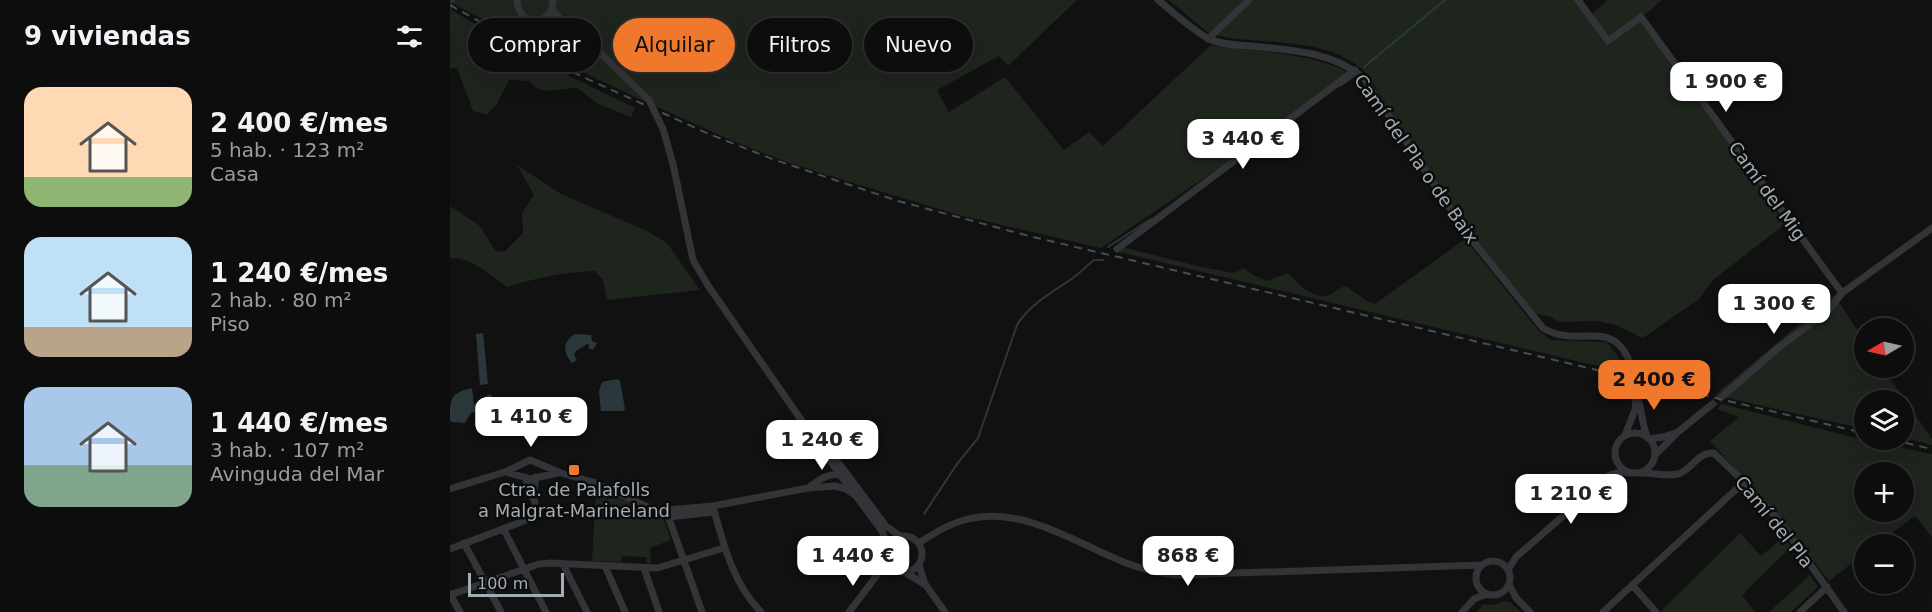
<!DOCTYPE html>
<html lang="es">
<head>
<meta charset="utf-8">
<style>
	:root { --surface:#0d0d0e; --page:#161617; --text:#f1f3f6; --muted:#9a9c9e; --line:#2d2d2e; --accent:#ef782c }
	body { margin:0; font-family:"DejaVu Sans",sans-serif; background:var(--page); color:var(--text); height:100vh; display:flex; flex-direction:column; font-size:22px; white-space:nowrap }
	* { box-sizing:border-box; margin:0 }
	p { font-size:20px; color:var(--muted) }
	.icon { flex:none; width:33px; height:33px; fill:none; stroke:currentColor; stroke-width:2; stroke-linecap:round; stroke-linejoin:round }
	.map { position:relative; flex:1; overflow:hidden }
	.panel { display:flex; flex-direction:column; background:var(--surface); width:450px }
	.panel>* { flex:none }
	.banner { position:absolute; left:18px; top:18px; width:570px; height:54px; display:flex; gap:12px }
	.needle { width:39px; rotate:261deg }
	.fabs { position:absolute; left:1404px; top:318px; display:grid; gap:12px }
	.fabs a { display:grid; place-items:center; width:60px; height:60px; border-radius:50%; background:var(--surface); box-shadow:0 6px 24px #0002,0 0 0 2px var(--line); font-size:30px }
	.scale { position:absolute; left:18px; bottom:15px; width:96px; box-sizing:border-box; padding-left:6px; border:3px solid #a2acb3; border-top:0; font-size:16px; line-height:21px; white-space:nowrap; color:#a2acb3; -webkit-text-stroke:4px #0c0c0d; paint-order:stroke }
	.price { position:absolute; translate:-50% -51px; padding:0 14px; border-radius:12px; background:#fff; color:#222; font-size:20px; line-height:39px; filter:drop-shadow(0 2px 3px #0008) }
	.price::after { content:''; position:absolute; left:50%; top:36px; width:18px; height:14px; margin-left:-9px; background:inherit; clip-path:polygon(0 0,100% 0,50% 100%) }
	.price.active { background:var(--accent); color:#111 }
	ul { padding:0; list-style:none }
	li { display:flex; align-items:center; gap:18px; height:150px; padding:0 24px }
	li span { display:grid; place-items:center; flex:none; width:168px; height:120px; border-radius:18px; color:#555 }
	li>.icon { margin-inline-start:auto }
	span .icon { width:72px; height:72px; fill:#fffc; stroke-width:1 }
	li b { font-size:26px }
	h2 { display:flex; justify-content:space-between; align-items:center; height:72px; padding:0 24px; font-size:26px }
	.pill { padding:0 21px; border-radius:27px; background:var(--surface); box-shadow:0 6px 24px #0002,0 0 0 2px var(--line); font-size:21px; line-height:54px }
	.pill.active { background:var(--accent); color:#111 }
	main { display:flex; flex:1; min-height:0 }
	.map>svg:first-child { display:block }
	.green { fill:#1e251d; fill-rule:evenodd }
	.water { fill:#2b383b }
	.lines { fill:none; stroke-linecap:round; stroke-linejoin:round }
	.stream { stroke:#2b383b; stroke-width:2 }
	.minor-tunnel { stroke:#2e3032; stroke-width:7; stroke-dasharray:7 3.5; stroke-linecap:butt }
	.minor { stroke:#323437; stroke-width:7 }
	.rail { stroke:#494d50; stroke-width:2; stroke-dasharray:8 6; stroke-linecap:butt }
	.minor-bridge { stroke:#323437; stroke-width:7 }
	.poi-dot { fill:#ef782c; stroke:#0c0c0d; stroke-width:2 }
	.labels { text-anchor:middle; stroke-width:5; stroke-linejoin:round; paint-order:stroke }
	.street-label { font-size:18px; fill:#a2acb3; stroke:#0c0c0d }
	.poi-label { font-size:18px; fill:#a2acb3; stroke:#0c0c0d }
</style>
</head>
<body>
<main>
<section class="panel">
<h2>9 viviendas<svg class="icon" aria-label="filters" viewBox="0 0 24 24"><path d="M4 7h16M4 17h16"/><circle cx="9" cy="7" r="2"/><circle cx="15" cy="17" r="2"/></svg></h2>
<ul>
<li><span style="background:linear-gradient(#ffd9b3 75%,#8fb573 0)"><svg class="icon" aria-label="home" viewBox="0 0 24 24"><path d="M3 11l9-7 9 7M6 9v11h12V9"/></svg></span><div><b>2 400 €/mes</b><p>5 hab. · 123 m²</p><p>Casa</p></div></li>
<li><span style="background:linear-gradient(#bfe0f5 75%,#b9a48a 0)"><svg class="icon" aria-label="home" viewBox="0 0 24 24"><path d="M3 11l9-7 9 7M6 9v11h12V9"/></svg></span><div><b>1 240 €/mes</b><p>2 hab. · 80 m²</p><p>Piso</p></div></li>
<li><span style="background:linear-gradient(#a9c7e8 65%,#7fa58c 0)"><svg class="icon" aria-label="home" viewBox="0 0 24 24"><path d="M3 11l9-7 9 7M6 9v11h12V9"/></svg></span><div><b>1 440 €/mes</b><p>3 hab. · 107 m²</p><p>Avinguda del Mar</p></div></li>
</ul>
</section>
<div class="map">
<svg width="1482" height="612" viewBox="0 0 1482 612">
	<rect width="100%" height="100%" fill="#111112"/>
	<!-- green -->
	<path class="green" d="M0,0H627L558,66L549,56L487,90L499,112L555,77L614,150L639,132L653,146L761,45C805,52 858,52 898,72L785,157L651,248L509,215L396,181L334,161L283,141L185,97L108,60L4,4L1,10L105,69L185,108L181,117L148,104L127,88C111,87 90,98 80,81L59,80L46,105L37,115L23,111L7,68H0Z
		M719,0H1129L1139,16L1158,0H1212L1192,17L1335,224L1263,280L1249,299L1193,338L1166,325L1147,321L1109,322L1101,317L1084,313L1020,233L978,171L917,74C878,35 818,46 769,36L757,32Z
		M67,165L111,194L197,231L217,243L250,290L157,300L153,280L145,271C114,272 86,278 57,287C40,275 22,257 0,258V206L30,226L46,252L55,251L73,233L72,213L84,195Z
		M1015,239L1088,330L1101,340L1157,342L1169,358L1173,372L668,252L672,247L747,266L783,273L794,268L803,275L817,281L838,273C846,283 865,301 879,295C886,292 890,287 896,286L917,301L925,304Z
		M1384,295L1414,340V368H1433L1482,439V445L1454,438V400H1414V429L1265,395Z
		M1272,404L1414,440L1482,454V537L1465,516L1427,544H1414V554L1379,581L1325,512L1260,441L1289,417L1267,409ZM1414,472H1454V512H1414Z
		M53,407L72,417V430H50L47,427L46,417Z
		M146,489L204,513L215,522L221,540L200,548L201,563H197L196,557L172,556L171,562L142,561Z
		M1290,533L1311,556L1334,537L1341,547L1292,595L1305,612H1210Z
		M1360,575L1368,587L1341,612H1319Z
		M1055,601L1060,602L1071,612H1027L1033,604L1043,605Z"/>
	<!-- water -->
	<path class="water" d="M33,333L38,384L30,385L26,334Z
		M125,334L141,335L142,341L147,343L143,350L138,348L140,345L137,344L126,351L124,355L127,360L122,363C113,353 112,342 125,334Z
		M168,379L170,381L175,409L173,411H151L149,391L152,382Z
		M22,388L24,404C31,402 34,395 41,394L44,409L21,413L15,423L2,422L0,420C0,399 0,393 22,388Z
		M96,414L100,421L96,431H94L93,426L89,423L83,429L79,427L75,419L77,415Z"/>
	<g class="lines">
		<!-- stream -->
		<path class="stream" d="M0,2L4,0
			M914,67L995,0
			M890,86L904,76
			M658,247L701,219
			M474,514L507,464L528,438L567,325C578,307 597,295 614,284C625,278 634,268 644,260H653"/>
		<!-- minor-tunnel -->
		<path class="minor-tunnel" d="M1183,371L1186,388
			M1260,406L1274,395"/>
		<!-- minor -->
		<path class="minor" d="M67,0C68,28 103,27 103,0
			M708,0C722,11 745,33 760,39C772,45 787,45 800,46C840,50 882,51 914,78L1017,234L1093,328C1131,351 1165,312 1183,371
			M1128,0L1158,41L1191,17L1392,293
			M102,9L115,25L140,43L199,100
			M92,20L115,25
			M758,39L799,0
			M213,129L223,164L243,260L259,287L354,424L373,442L436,526L450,536
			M667,249L905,70
			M1186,388L1195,431L1198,438
			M1274,395L1328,348L1379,310L1392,293L1482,228
			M1165 453a20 20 0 1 1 40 0a20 20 0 1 1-40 0Z
			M1175,435L1185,410L1186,399
			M364,436L368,445L432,531L438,546
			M1200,439L1213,437L1228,432
			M1205,455L1228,432L1260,406
			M56,472L80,479L108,473
			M1189,473C1201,472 1216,477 1228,474C1243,469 1247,452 1264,453L1294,482L1330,522L1394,612
			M75,477L82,497
			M358,488C368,481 378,472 391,475
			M0,489L55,472L80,460L111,473L143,482L202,509L216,510L263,506L358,488L385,486L396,489L406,496
			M263,506C273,543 283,584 311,612
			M216,510L252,612
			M219,517L264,512
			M54,530L96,612
			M436 554a18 18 0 1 1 36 0a18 18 0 1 1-36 0Z
			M14,543L51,612
			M469,543C483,534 497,525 514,520C572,504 625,543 676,563C692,569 708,573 725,575L1032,565
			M0,549L79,519L85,510L84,491L86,477
			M1026 578a17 17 0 1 1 34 0a17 17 0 1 1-34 0Z
			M113,564L137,612
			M469,565L475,584L495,612
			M155,566L175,612
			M194,568L209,612
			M1058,570L1066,557L1160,475L1171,472L1180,473
			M456,573L474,584
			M1059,584L1066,598L1080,612
			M1182,585L1206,612
			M0,594L10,612
			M0,595L89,564L100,563L207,568L274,548
			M399,612L437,562
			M1012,612L1024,599L1036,594
			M1153,612L1294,482
			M1350,612L1377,587"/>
		<!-- rail -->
		<path class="rail" d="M0,5L111,67L259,134L325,160L448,201L579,236L1414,433
			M1442,440L1482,449"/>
		<!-- minor-bridge -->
		<path class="minor-bridge" d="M199,100L213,129"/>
	</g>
	<!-- markers -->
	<rect class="poi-dot" x="118" y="464" width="12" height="12" rx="3"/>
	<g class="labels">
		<!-- street labels -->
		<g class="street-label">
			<text transform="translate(966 159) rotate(55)" y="6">Camí del Pla o de Baix</text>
			<text transform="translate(1317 191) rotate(54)" y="6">Camí del Mig</text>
			<text transform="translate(1324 522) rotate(51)" y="6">Camí del Pla</text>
		</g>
		<!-- poi labels -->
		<g class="poi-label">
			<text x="124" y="496">Ctra. de Palafolls<tspan x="124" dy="21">a Malgrat-Marineland</tspan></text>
		</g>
	</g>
</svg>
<div class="fabs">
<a><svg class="needle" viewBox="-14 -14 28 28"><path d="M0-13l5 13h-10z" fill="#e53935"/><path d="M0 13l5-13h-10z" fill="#9a9c9e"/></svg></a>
<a><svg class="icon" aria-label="layers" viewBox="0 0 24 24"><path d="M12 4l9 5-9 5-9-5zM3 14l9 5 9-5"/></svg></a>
<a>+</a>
<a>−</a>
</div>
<div class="scale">100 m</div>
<b class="price" style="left:1276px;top:113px">1 900 €</b>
<b class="price" style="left:793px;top:170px">3 440 €</b>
<b class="price" style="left:1324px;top:335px">1 300 €</b>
<b class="price active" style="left:1204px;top:411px">2 400 €</b>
<b class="price" style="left:81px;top:448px">1 410 €</b>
<b class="price" style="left:372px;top:471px">1 240 €</b>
<b class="price" style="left:1121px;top:525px">1 210 €</b>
<b class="price" style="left:403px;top:587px">1 440 €</b>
<b class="price" style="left:738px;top:587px">868 €</b>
<div class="banner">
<a class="pill">Comprar</a>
<a class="pill active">Alquilar</a>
<a class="pill">Filtros</a>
<a class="pill">Nuevo</a>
</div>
</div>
</main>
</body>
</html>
